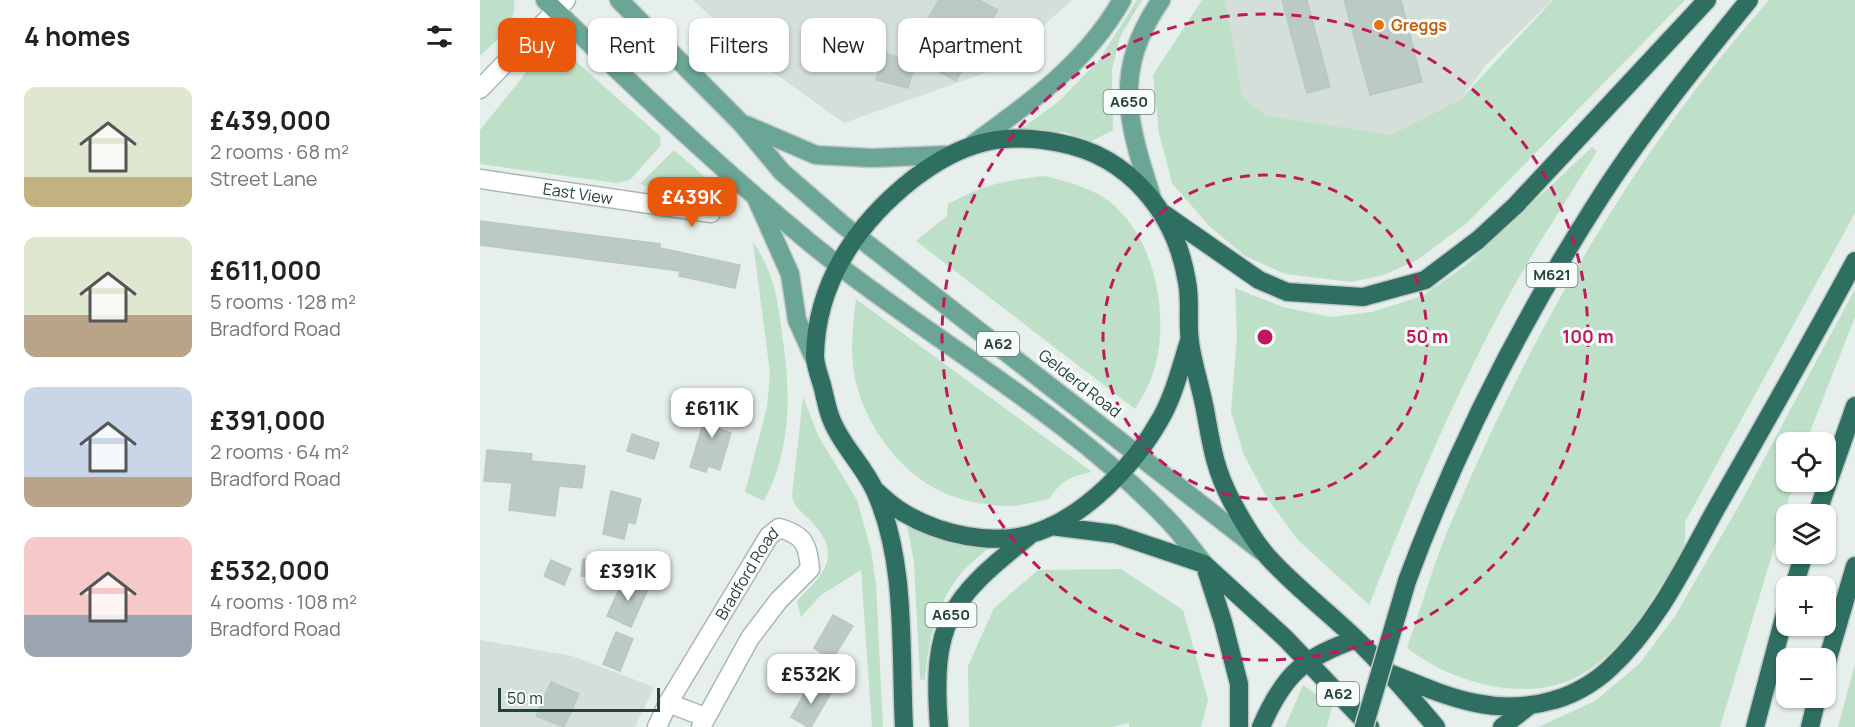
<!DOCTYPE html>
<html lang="en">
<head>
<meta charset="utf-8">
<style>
	:root { --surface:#fff; --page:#f2f2f2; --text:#222; --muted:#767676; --accent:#ea580c }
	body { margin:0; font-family:Manrope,sans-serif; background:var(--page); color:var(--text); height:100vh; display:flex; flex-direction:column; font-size:22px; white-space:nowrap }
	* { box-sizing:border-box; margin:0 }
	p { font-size:20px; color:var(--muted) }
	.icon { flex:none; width:33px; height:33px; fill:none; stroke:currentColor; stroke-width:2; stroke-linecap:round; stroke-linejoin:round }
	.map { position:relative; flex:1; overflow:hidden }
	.side { display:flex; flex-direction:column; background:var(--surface); width:480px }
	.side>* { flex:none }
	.banner { position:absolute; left:18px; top:18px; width:570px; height:54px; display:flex; gap:12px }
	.fabs { position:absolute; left:1296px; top:432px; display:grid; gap:12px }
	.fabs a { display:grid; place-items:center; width:60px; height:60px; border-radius:12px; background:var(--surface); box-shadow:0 2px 4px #0004; font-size:30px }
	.scale { position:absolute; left:18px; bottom:15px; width:162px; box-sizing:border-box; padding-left:6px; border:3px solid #24423a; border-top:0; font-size:16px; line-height:21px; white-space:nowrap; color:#24423a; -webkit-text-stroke:4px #f7fbf9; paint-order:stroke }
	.price { position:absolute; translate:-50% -51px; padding:0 14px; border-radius:12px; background:#fff; color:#222; font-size:20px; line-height:39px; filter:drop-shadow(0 2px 3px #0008) }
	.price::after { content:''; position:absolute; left:50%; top:36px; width:18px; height:14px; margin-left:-9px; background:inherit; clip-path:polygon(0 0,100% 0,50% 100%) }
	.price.active { background:var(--accent); color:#fff }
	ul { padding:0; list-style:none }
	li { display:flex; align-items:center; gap:18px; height:150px; padding:0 24px }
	li span { display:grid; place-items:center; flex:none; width:168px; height:120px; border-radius:12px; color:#555 }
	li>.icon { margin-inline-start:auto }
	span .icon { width:72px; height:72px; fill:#fffc; stroke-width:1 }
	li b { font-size:26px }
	h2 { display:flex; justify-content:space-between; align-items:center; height:72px; padding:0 24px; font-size:26px }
	.chip { padding:0 21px; border-radius:12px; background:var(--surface); box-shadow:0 2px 4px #0004; font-size:21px; line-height:54px }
	.chip.active { background:var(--accent); color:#fff }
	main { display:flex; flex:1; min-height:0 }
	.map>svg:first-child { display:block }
	.built { fill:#d4dfda }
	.green { fill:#bfe0c8 }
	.building { fill:#bbcac4; stroke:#b8c9c2; stroke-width:1.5 }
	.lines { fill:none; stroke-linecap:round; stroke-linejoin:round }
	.street-casing { stroke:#a8b8b2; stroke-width:21 }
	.secondary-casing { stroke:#a4bbb3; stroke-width:21 }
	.primary-casing { stroke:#c2cac8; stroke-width:21 }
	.highway-casing { stroke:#c2cac8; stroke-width:21 }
	.street { stroke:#fff; stroke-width:18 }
	.secondary { stroke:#fff; stroke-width:18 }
	.primary { stroke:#6aa596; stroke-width:18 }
	.highway { stroke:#2f6f62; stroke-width:18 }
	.highway-bridge-casing { stroke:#c2cac8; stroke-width:21; stroke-linecap:butt }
	.highway-bridge { stroke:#2f6f62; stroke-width:18 }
	.ring { fill:none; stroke:#c2185b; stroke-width:3; stroke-dasharray:10 8 }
	.food-dot { fill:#e8710a; stroke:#f7fbf9; stroke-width:2 }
	.labels { text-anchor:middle; stroke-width:6; stroke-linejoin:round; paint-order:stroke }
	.shield { fill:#f7fbf9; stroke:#637a73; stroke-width:1.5 }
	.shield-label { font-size:15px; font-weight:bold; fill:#24423a }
	.food-label { font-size:16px; font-weight:bold; fill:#c56008; stroke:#f7fbf9; text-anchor:start }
	.street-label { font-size:16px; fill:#24423a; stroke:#f7fbf9 }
	.centre { fill:#c2185b; stroke:#f7fbf9; stroke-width:3 }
	.ring-label { font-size:18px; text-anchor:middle; font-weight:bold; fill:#c2185b; stroke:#f7fbf9; stroke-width:6; stroke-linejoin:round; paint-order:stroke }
</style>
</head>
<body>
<main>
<section class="side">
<h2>4 homes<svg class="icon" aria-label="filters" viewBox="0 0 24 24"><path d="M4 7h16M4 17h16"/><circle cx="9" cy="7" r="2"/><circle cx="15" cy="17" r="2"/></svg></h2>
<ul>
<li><span style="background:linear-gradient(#dfe7d0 75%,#c2b280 0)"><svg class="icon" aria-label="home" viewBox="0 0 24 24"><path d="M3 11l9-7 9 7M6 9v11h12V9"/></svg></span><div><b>£439,000</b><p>2 rooms · 68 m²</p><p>Street Lane</p></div></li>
<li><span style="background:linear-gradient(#dfe7d0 65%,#b9a48a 0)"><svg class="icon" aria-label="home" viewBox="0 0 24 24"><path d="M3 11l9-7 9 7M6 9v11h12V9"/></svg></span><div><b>£611,000</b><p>5 rooms · 128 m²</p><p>Bradford Road</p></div></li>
<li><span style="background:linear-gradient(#c9d6e8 75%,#b9a48a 0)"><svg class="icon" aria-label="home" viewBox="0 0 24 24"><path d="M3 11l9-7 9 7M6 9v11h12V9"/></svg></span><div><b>£391,000</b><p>2 rooms · 64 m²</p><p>Bradford Road</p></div></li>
<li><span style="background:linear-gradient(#f6c9c9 65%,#9aa5b1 0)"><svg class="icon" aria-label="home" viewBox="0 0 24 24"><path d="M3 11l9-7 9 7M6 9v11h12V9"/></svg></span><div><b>£532,000</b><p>4 rooms · 108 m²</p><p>Bradford Road</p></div></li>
</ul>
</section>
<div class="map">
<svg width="1375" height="727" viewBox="0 0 1375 727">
	<rect width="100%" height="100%" fill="#e6efeb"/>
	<!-- built -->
	<path class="built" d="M213,0H592L516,69L364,123L286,67Z
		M744,0H1072L1007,64L980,100L932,128L910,135L786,115L763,98Z
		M0,640L92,656L174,687L155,727H0Z"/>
	<!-- green -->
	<path class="green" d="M0,0H34C38,25 16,40 0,56Z
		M657,0H662L640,37L632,70L633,130L612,141L585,132L538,131L578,102L619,60Z
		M722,0H745L763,98L786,115L911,135L980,100L1073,0H1205L987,223L937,260L904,275L871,282L805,274L765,256L729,226L692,183L679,133L673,75Z
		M1289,0H1375V213L1205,522C1205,530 1206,541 1203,549C1196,565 1184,581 1174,596C1157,626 1124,666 1091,680C1039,702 969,681 927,648C940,611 951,573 965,537C1045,343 1150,157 1289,0Z
		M71,53L91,57L180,136L181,145L150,180L136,183L0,164V130L49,69Z
		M1112,147L1117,151C1085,203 1051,254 1022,308C971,404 929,504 889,605L818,540L787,498L764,455L751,412L757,336L755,288L803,307L851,317L892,312L942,296L986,265Z
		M194,150L243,193L220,197L215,194L211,183L197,180L182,192L160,184Z
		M566,176C586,182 609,187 626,199C676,234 692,322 672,376C668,388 661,399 655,409L436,241L467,216L468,204C504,184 526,180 566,176Z
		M273,242C293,270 298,300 302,334C311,392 312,448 284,501L265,492L287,407L290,373Z
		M1375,289V317L1326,442H1306V482H1314L1240,727H1058L1115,701L1160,663L1195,616L1261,502Z
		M376,299L612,472C591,476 581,481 569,499C556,501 542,506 529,506C471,505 430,482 399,435C387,416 377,394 374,372C370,347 373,323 376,299Z
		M323,397L339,437L377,500L391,550L396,584L403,727H392L381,570L341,595L321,617L317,601C346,571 364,554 328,518C320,510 314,507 312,496Z
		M426,521L512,545C501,555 487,565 478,577C455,608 448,643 445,681L440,679L434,562Z
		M641,569L703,610L728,700L721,727H649V723L632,727H489L488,666L514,608L558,570Z
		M1375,664V727H1358Z
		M823,685L852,706L847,727H805Z"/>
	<!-- building -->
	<path class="building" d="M459,0H499L518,10L476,81L436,59L428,88L396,80L405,53L424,59Z
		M802,0H827L850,87L827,93Z
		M864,0H921L942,82L890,95Z
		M0,221L180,244V248L260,265L255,288L199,276L200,271L0,245Z
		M231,398L247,402L239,429L251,433L240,470L228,466L226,472L210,467Z
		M152,434L179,443L174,459L147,451Z
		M7,450L52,454L51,461L105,466L102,488L79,486L75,516L29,510L32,483L4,481Z
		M131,491L161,499L155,524L148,522L144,539L123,534Z
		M103,559L123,561L121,578L101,576Z
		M71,560L91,569L84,585L64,576Z
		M144,578L168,589L151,627L127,616Z
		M353,615L373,626L352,660L334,648Z
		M136,632L153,639L140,671L123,664Z
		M71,682L99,694L84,727L56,716Z
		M331,682L351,693L331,727H328L311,717Z"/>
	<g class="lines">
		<!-- street casing -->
		<g class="street-casing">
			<g id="street">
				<path id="s1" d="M0,179L231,213"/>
				<path d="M188,703L225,717"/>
				<path id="s2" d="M177,727L188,703L289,536L299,528C324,535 328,544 330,569L299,600L270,638L221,727"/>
			</g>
		</g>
		<!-- secondary casing -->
		<g class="secondary-casing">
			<path id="secondary" d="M0,89L86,0"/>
		</g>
		<!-- primary casing -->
		<g class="primary-casing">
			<path id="primary" d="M65,0C150,83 237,166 329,242C446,338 585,411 690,522C702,535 713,550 724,564
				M139,0L262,124L302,172L363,225L781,551
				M266,125L336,155L392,158L466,155
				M493,144C550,103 606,63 642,0
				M277,200L310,274L317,320L335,360
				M673,201C648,123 631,73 681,0"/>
		</g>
		<!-- highway casing -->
		<g class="highway-casing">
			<path id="highway" d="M684,214L779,280L807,292L883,297L945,280L998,240L1036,205L1227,0
				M395,490C404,498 413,507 424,513C459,534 511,546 551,534C603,519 655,465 681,418C694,395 701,366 709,341
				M1337,514L1375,406
				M571,526L635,534L724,564L805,638L890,727
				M725,566L743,622L759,684V727
				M927,581C976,449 1040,323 1116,204C1161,133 1216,65 1269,0
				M1314,586L1324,554
				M1346,665L1375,566
				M912,674C966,696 1014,718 1074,700C1093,695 1114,683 1129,669C1177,625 1206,563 1237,507C1284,425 1330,344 1375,261
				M424,727C420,651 427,561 395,491C384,466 362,446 352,421C347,410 345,396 342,385C339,375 335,365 335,356C336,283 377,223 433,179C480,143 520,131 580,143C649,156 696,213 707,282C711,302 707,322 710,342C713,366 722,390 726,415C732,448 735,469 751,500C761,519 774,541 788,557C814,586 847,611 875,638C904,666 930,696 956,727
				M459,727C451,622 469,600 549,536
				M781,727C804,674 823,658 876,639
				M1022,727L1049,706
				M1275,727L1306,610
				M1330,727L1337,698"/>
		</g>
		<!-- street -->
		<use href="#street" class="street"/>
		<!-- secondary -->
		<use href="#secondary" class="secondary"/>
		<!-- primary -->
		<use href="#primary" class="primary"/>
		<!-- highway -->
		<use href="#highway" class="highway"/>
		<!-- highway-bridge casing -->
		<g class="highway-bridge-casing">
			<path id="highway-bridge" d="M884,727L927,581"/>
		</g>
		<!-- highway-bridge -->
		<use href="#highway-bridge" class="highway-bridge"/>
	</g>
	<!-- distance rings -->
	<g class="ring">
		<circle cx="785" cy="337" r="162"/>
		<circle cx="785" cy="337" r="323"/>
	</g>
	<!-- markers -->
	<circle class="food-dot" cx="899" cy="25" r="6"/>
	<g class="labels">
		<!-- shield labels -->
		<g class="shield">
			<rect x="623.5" y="90" width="51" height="24" rx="4.5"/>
			<rect x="1046.5" y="263" width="51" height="24" rx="4.5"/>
			<rect x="497" y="332" width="42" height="24" rx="4.5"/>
			<rect x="445.5" y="603" width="51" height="24" rx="4.5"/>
			<rect x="837" y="682" width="42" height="24" rx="4.5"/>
		</g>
		<g class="shield-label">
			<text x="649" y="107">A650</text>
			<text x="1072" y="280">M621</text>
			<text x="518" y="349">A62</text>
			<text x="471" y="620">A650</text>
			<text x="858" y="699">A62</text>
		</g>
		<!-- food labels -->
		<g class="food-label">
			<text x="911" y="31">Greggs</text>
		</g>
		<!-- street labels -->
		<g class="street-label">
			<text dy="6" stroke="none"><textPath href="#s1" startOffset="99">East View</textPath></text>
			<text transform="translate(600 383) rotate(38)" y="6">Gelderd Road</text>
			<text dy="6" stroke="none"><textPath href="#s2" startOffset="178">Bradford Road</textPath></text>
		</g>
	</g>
	<circle cx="785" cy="337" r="9" class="centre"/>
	<g class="ring-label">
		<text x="947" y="343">50 m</text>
		<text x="1108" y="343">100 m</text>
	</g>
</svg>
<div class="fabs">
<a><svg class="icon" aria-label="locate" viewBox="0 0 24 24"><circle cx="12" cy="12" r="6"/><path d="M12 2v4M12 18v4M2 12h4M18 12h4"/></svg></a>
<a><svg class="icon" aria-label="layers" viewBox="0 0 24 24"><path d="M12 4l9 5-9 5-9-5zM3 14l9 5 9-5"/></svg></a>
<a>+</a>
<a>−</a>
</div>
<div class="scale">50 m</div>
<b class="price active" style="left:212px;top:228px">£439K</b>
<b class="price" style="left:232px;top:439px">£611K</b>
<b class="price" style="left:148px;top:602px">£391K</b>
<b class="price" style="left:331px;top:705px">£532K</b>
<div class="banner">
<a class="chip active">Buy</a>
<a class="chip">Rent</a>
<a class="chip">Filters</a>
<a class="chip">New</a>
<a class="chip">Apartment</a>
</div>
</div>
</main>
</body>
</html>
